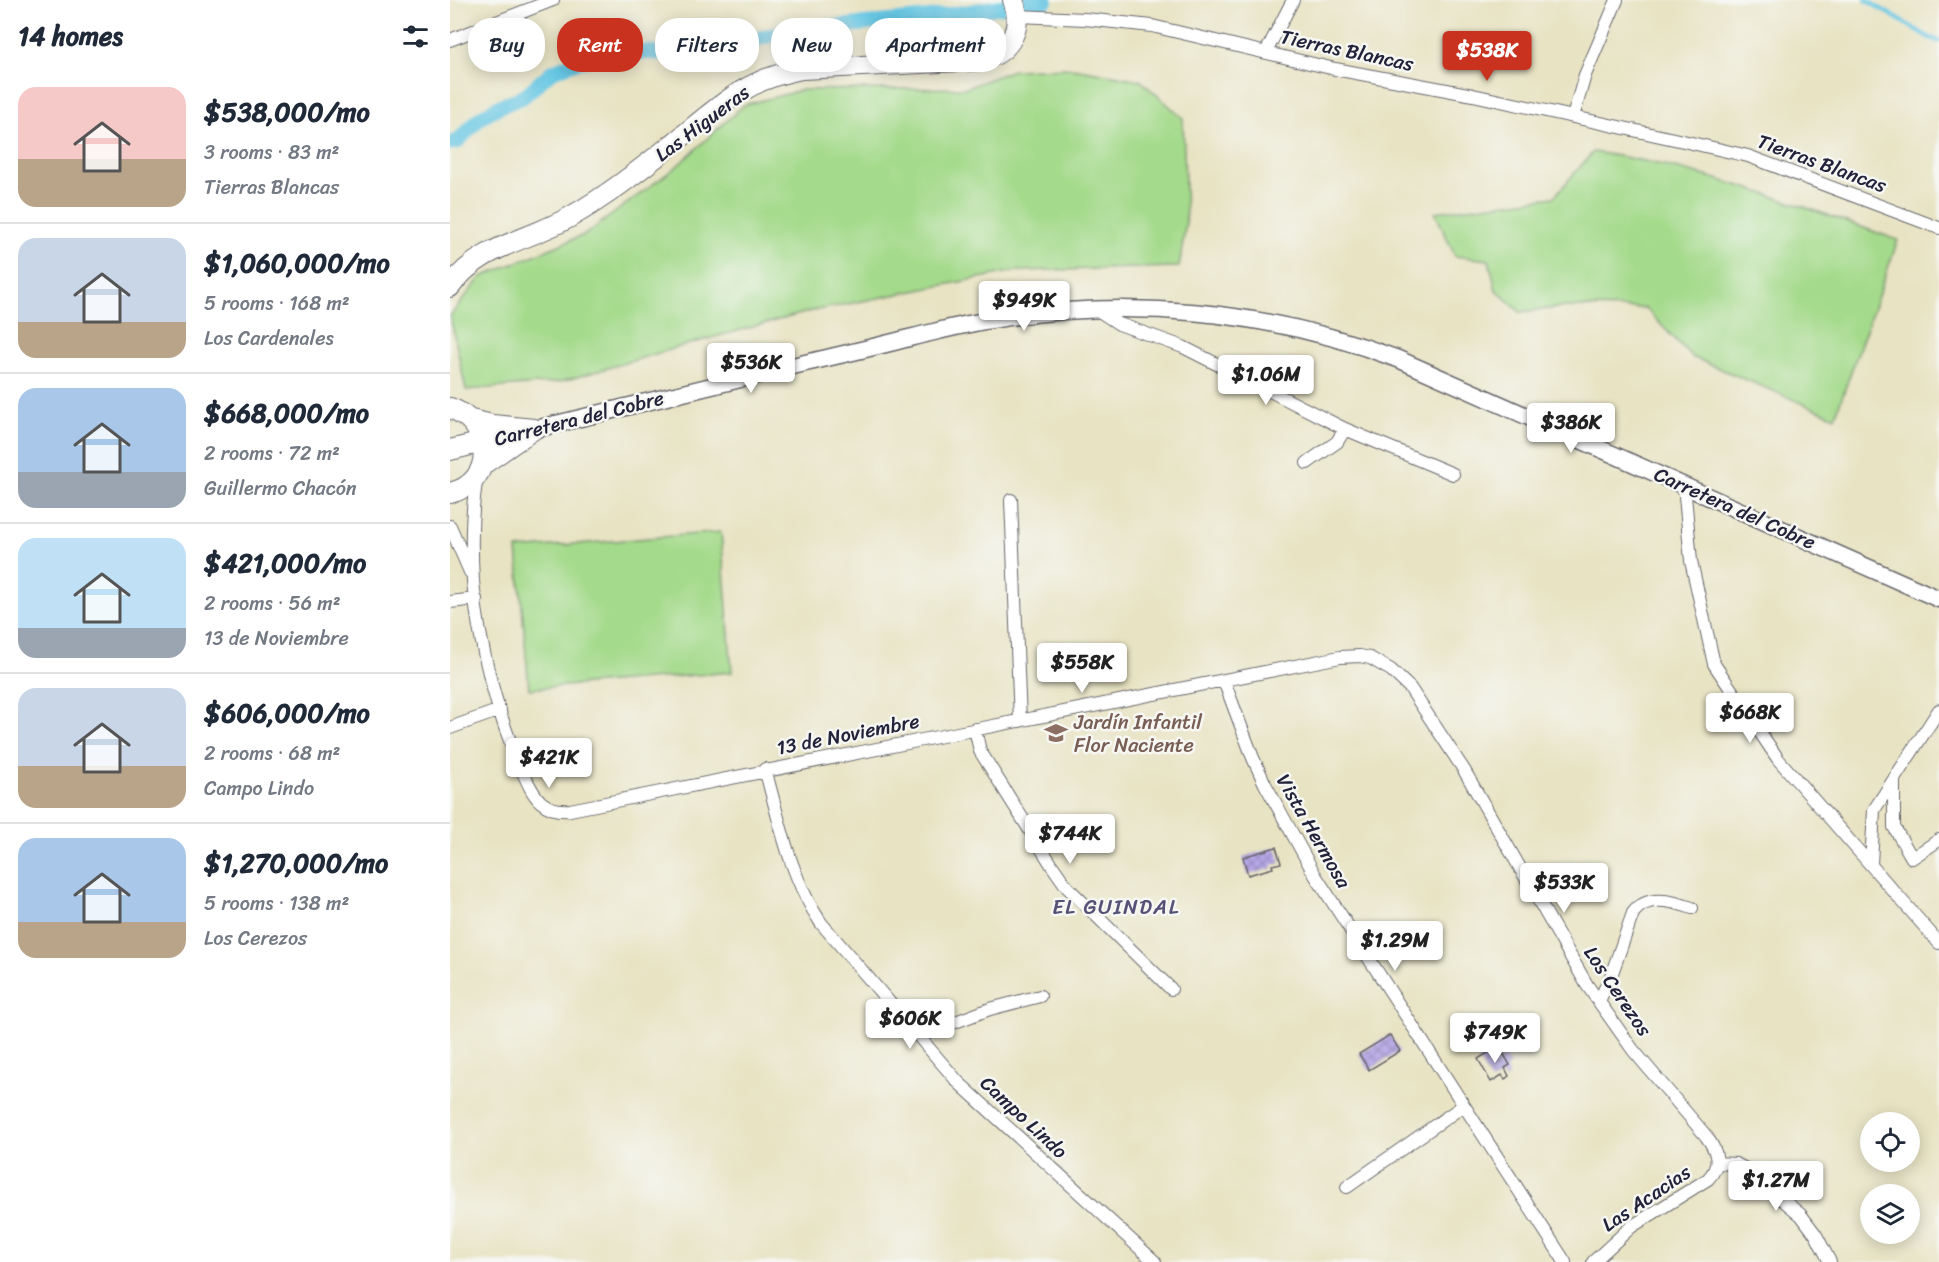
<!DOCTYPE html>
<html lang="en">
<head>
<meta charset="utf-8">
<style>
	:root { --surface:#fff; --page:#f6f6f7; --text:#1f2937; --muted:#747a83; --line:#e0e1e3; --accent:#c8321e }
	body { margin:0; font-family:Sriracha,sans-serif; background:var(--page); color:var(--text); height:100vh; display:flex; flex-direction:column; font-size:22px; white-space:nowrap }
	* { box-sizing:border-box; margin:0 }
	p { font-size:20px; color:var(--muted) }
	.icon { flex:none; width:33px; height:33px; fill:none; stroke:currentColor; stroke-width:2; stroke-linecap:round; stroke-linejoin:round }
	.map { position:relative; flex:1; overflow:hidden }
	.drawer { display:flex; flex-direction:column; background:var(--surface); width:450px }
	.drawer>* { flex:none }
	.top-card { position:absolute; left:18px; top:18px; width:570px; height:54px; display:flex; gap:12px }
	.tools { position:absolute; left:1410px; top:1112px; display:grid; gap:12px }
	.tools a { display:grid; place-items:center; width:60px; height:60px; border-radius:50%; background:var(--surface); box-shadow:0 3px 15px #0003; font-size:30px }
	.price { position:absolute; translate:-50% -51px; padding:0 14px; border-radius:6px; background:#fff; color:#222; font-size:20px; line-height:39px; filter:drop-shadow(0 2px 3px #0008) }
	.price::after { content:''; position:absolute; left:50%; top:36px; width:18px; height:14px; margin-left:-9px; background:inherit; clip-path:polygon(0 0,100% 0,50% 100%) }
	.price.current { background:var(--accent); color:#fff }
	ul { padding:0; list-style:none }
	li { display:flex; align-items:center; gap:18px; height:150px; padding:0 18px }
	li+li { border-top:2px solid var(--line) }
	li span { display:grid; place-items:center; flex:none; width:168px; height:120px; border-radius:18px; color:#555 }
	li>.icon { margin-inline-start:auto }
	span .icon { width:72px; height:72px; fill:#fffc; stroke-width:1 }
	li b { font-size:26px }
	h2 { display:flex; justify-content:space-between; align-items:center; height:72px; padding:0 18px; font-size:26px }
	.pill { padding:0 21px; border-radius:24px; background:var(--surface); box-shadow:0 3px 15px #0003; font-size:21px; line-height:54px }
	.pill.current { background:var(--accent); color:#fff }
	main { display:flex; flex:1; min-height:0 }
	.map>svg:first-child { display:block }
	.green { fill:#a4da8b; stroke:#637e63; stroke-width:1.5 }
	.lines { fill:none; stroke-linecap:round; stroke-linejoin:round }
	.stream { stroke:#65c6e3; stroke-width:4.5 }
	.canal { stroke:#65c6e3; stroke-width:15 }
	.building { fill:url(#building-cross-hatch) }
	.minor-casing { stroke:#67666b; stroke-width:14 }
	.secondary-casing { stroke:#67666b; stroke-width:19 }
	.primary-casing { stroke:#67666b; stroke-width:22 }
	.minor { stroke:#fff; stroke-width:12 }
	.secondary { stroke:#fff; stroke-width:16 }
	.primary { stroke:#fff; stroke-width:20 }
	.labels { text-anchor:middle; stroke-width:5; stroke-linejoin:round; paint-order:stroke }
	.street-label { font-size:20px; fill:#22223b; stroke:#f6f6f2 }
	.education-label { font-size:20px; fill:#785e54; stroke:#f6f6f2; text-anchor:start }
	.neighbourhood-label { font-size:21px; letter-spacing:1.5px; fill:#565177; stroke:#f6f6f2 }
</style>
</head>
<body>
<main>
<section class="drawer">
<h2>14 homes<svg class="icon" aria-label="filters" viewBox="0 0 24 24"><path d="M4 7h16M4 17h16"/><circle cx="9" cy="7" r="2"/><circle cx="15" cy="17" r="2"/></svg></h2>
<ul>
<li><span style="background:linear-gradient(#f6c9c9 60%,#b9a48a 0)"><svg class="icon" aria-label="home" viewBox="0 0 24 24"><path d="M3 11l9-7 9 7M6 9v11h12V9"/></svg></span><div><b>$538,000/mo</b><p>3 rooms · 83 m²</p><p>Tierras Blancas</p></div></li>
<li><span style="background:linear-gradient(#c9d6e8 70%,#b9a48a 0)"><svg class="icon" aria-label="home" viewBox="0 0 24 24"><path d="M3 11l9-7 9 7M6 9v11h12V9"/></svg></span><div><b>$1,060,000/mo</b><p>5 rooms · 168 m²</p><p>Los Cardenales</p></div></li>
<li><span style="background:linear-gradient(#a9c7e8 70%,#9aa5b1 0)"><svg class="icon" aria-label="home" viewBox="0 0 24 24"><path d="M3 11l9-7 9 7M6 9v11h12V9"/></svg></span><div><b>$668,000/mo</b><p>2 rooms · 72 m²</p><p>Guillermo Chacón</p></div></li>
<li><span style="background:linear-gradient(#bfe0f5 75%,#9aa5b1 0)"><svg class="icon" aria-label="home" viewBox="0 0 24 24"><path d="M3 11l9-7 9 7M6 9v11h12V9"/></svg></span><div><b>$421,000/mo</b><p>2 rooms · 56 m²</p><p>13 de Noviembre</p></div></li>
<li><span style="background:linear-gradient(#c9d6e8 65%,#b9a48a 0)"><svg class="icon" aria-label="home" viewBox="0 0 24 24"><path d="M3 11l9-7 9 7M6 9v11h12V9"/></svg></span><div><b>$606,000/mo</b><p>2 rooms · 68 m²</p><p>Campo Lindo</p></div></li>
<li><span style="background:linear-gradient(#a9c7e8 70%,#b9a48a 0)"><svg class="icon" aria-label="home" viewBox="0 0 24 24"><path d="M3 11l9-7 9 7M6 9v11h12V9"/></svg></span><div><b>$1,270,000/mo</b><p>5 rooms · 138 m²</p><p>Los Cerezos</p></div></li>
</ul>
</section>
<div class="map">
<svg width="1489" height="1262" viewBox="0 0 1489 1262">
	<defs>
		<pattern id="building-cross-hatch" width="8" height="8" patternUnits="userSpaceOnUse" patternTransform="scale(1.5)"><rect width="8" height="8" fill="#b6a7e7"/><path d="M0 0l8 8M0 8l8-8" fill="none" stroke="#9488bc"/></pattern>
	</defs>
	<rect width="100%" height="100%" fill="#f6f6f2"/>
	<filter id="ink" filterUnits="userSpaceOnUse"><feTurbulence type="fractalNoise" baseFrequency=".0167" numOctaves="2"/><feDisplacementMap in="SourceGraphic" scale="12" xChannelSelector="R" yChannelSelector="G"/><feConvolveMatrix kernelMatrix="1 2 1 2 8 2 1 2 1" color-interpolation-filters="sRGB"/></filter>
	<filter id="wash" filterUnits="userSpaceOnUse"><feTurbulence type="fractalNoise" baseFrequency=".008" numOctaves="4" result="noise"/><feDisplacementMap in="SourceGraphic" scale="24" xChannelSelector="R" yChannelSelector="G"/><feGaussianBlur stdDeviation="1.35" result="paint"/><feColorMatrix in="noise" values="0 0 0 0 0 0 0 0 0 0 0 0 0 0 0 0 0 1.4 0 .05"/><feComposite in="paint" operator="in"/></filter>
	<g filter="url(#wash)">
		<rect width="100%" height="100%" fill="#e8e3c3"/>
		<!-- green -->
		<path class="green" d="M623,68L690,80L733,118L736,222L729,267L565,271L362,311L250,341L110,382L16,390L0,316L31,277L136,234L226,167L294,105L352,90L516,88L563,70Z
			M1143,152C1249,167 1349,205 1448,240L1385,417L1242,357L1195,308L1116,307L1070,312L1046,290L1039,260L1005,256L985,212L1104,197Z
			M271,532L282,672L79,689L67,549Z"/>
		<g class="lines">
			<!-- stream -->
			<path class="stream" d="M1416,0L1480,38L1489,41"/>
			<!-- canal -->
			<path class="canal" d="M577,3L596,0
				M0,143L7,142L30,118L48,107L73,97L101,72L126,62L159,55L197,52L223,54L248,52L271,49L333,32L484,17L556,6"/>
		</g>
		<g id="blocks">
			<!-- building -->
			<path class="building" d="M826,847L831,863L822,865L823,868L798,875L793,857Z
				M940,1035L950,1051L919,1070L909,1054Z
				M1049,1046L1060,1065L1055,1068L1059,1076L1055,1079L1052,1075L1041,1082L1028,1059Z"/>
		</g>
	</g>
	<g filter="url(#ink)">
		<use href="#blocks" fill-opacity="0" stroke="#67666b" stroke-width="1.5"/>
		<g class="lines">
			<!-- minor casing -->
			<g class="minor-casing">
				<path id="minor" d="M568,16L635,19L702,26L885,69L1023,95L1233,141L1298,156L1489,228
					M0,40L103,0
					M816,52L843,0
					M1123,117L1135,75L1167,0
					M646,309L669,324L733,347L895,429L1003,474
					M857,463L887,442L895,429
					M27,477C21,510 21,547 23,581C28,642 47,715 72,770C77,781 82,794 91,802C99,809 109,811 120,810C376,757 634,710 890,657L910,656L920,658L941,670L960,688L1014,770L1137,985L1183,1050L1256,1136C1267,1151 1272,1164 1258,1179L1181,1227L1143,1262
					M1234,485L1241,561L1264,664L1328,759L1489,943
					M561,500L570,721
					M0,526L20,572
					M0,602L26,599
					M774,681L803,758L815,784L865,875L1115,1262
					M0,728L50,710
					M525,729L530,751L603,867L617,887L721,989
					M315,769C330,823 340,877 371,923L508,1082L705,1262
					M1444,780V827L1462,858L1489,840
					M1421,864L1424,810L1489,710
					M1149,1001L1161,976L1183,913C1197,894 1222,901 1242,908
					M468,1036L540,1009L590,996
					M1267,1163L1286,1164L1294,1168L1351,1215L1366,1235L1380,1262
					M897,1187L1013,1106"/>
			</g>
			<!-- secondary casing -->
			<g class="secondary-casing">
				<path id="secondary" d="M33,442C135,417 237,392 339,367C380,357 422,348 463,337C489,331 514,324 541,320C678,297 817,310 948,359L1489,599"/>
			</g>
			<!-- primary casing -->
			<g class="primary-casing">
				<path id="primary" d="M0,287C30,245 78,241 120,217C157,196 191,169 224,143C267,108 295,79 352,69L531,60C560,53 574,28 563,0
					M0,408C43,423 47,482 0,493
					M21,420L42,425L84,429
					M0,450L33,442
					M32,465L84,429"/>
			</g>
			<!-- minor -->
			<use href="#minor" class="minor"/>
			<!-- secondary -->
			<use href="#secondary" class="secondary"/>
			<!-- primary -->
			<use href="#primary" class="primary"/>
		</g>
	</g>
	<!-- icons -->
	<defs>
		<g id="school-bare" transform="scale(1.8)"><path d="M0-5L7-2L0 1L-7-2ZM-4 1L0 2.5L4 1V4Q0 6-4 4Z" fill="#8d6e63" stroke="#f6f6f2" stroke-width="2.5" paint-order="stroke"/></g>
	</defs>
	<g fill-rule="evenodd">
		<use href="#school-bare" x="606" y="733"/>
	</g>
	<g class="labels">
		<!-- street labels -->
		<g class="street-label">
			<text transform="translate(897 50) rotate(12)" y="7">Tierras Blancas</text>
			<text transform="translate(252 123) rotate(-37)" y="7">Las Higueras</text>
			<text transform="translate(1372 163) rotate(20)" y="7">Tierras Blancas</text>
			<text transform="translate(129 418) rotate(-14)" y="7">Carretera del Cobre</text>
			<text transform="translate(1285 508) rotate(24)" y="7">Carretera del Cobre</text>
			<text transform="translate(398 734) rotate(-11)" y="7">13 de Noviembre</text>
			<text transform="translate(864 831) rotate(60)" y="7">Vista Hermosa</text>
			<text transform="translate(1168 991) rotate(56)" y="7">Los Cerezos</text>
			<text transform="translate(574 1117) rotate(43)" y="7">Campo Lindo</text>
			<text transform="translate(1196 1198) rotate(-34)" y="7">Las Acacias</text>
		</g>
		<!-- education labels -->
		<g class="education-label">
			<text x="624" y="729">Jardín Infantil<tspan x="624" dy="23">Flor Naciente</tspan></text>
		</g>
		<!-- neighbourhood labels -->
		<g class="neighbourhood-label">
			<text x="666" y="914">EL GUINDAL</text>
		</g>
	</g>
</svg>
<div class="tools">
<a><svg class="icon" aria-label="locate" viewBox="0 0 24 24"><circle cx="12" cy="12" r="6"/><path d="M12 2v4M12 18v4M2 12h4M18 12h4"/></svg></a>
<a><svg class="icon" aria-label="layers" viewBox="0 0 24 24"><path d="M12 4l9 5-9 5-9-5zM3 14l9 5 9-5"/></svg></a>
</div>
<b class="price current" style="left:1037px;top:82px">$538K</b>
<b class="price" style="left:574px;top:332px">$949K</b>
<b class="price" style="left:301px;top:394px">$536K</b>
<b class="price" style="left:816px;top:406px">$1.06M</b>
<b class="price" style="left:1121px;top:454px">$386K</b>
<b class="price" style="left:632px;top:694px">$558K</b>
<b class="price" style="left:1300px;top:744px">$668K</b>
<b class="price" style="left:99px;top:789px">$421K</b>
<b class="price" style="left:620px;top:865px">$744K</b>
<b class="price" style="left:1114px;top:914px">$533K</b>
<b class="price" style="left:945px;top:972px">$1.29M</b>
<b class="price" style="left:460px;top:1050px">$606K</b>
<b class="price" style="left:1045px;top:1064px">$749K</b>
<b class="price" style="left:1326px;top:1212px">$1.27M</b>
<div class="top-card">
<a class="pill">Buy</a>
<a class="pill current">Rent</a>
<a class="pill">Filters</a>
<a class="pill">New</a>
<a class="pill">Apartment</a>
</div>
</div>
</main>
</body>
</html>
